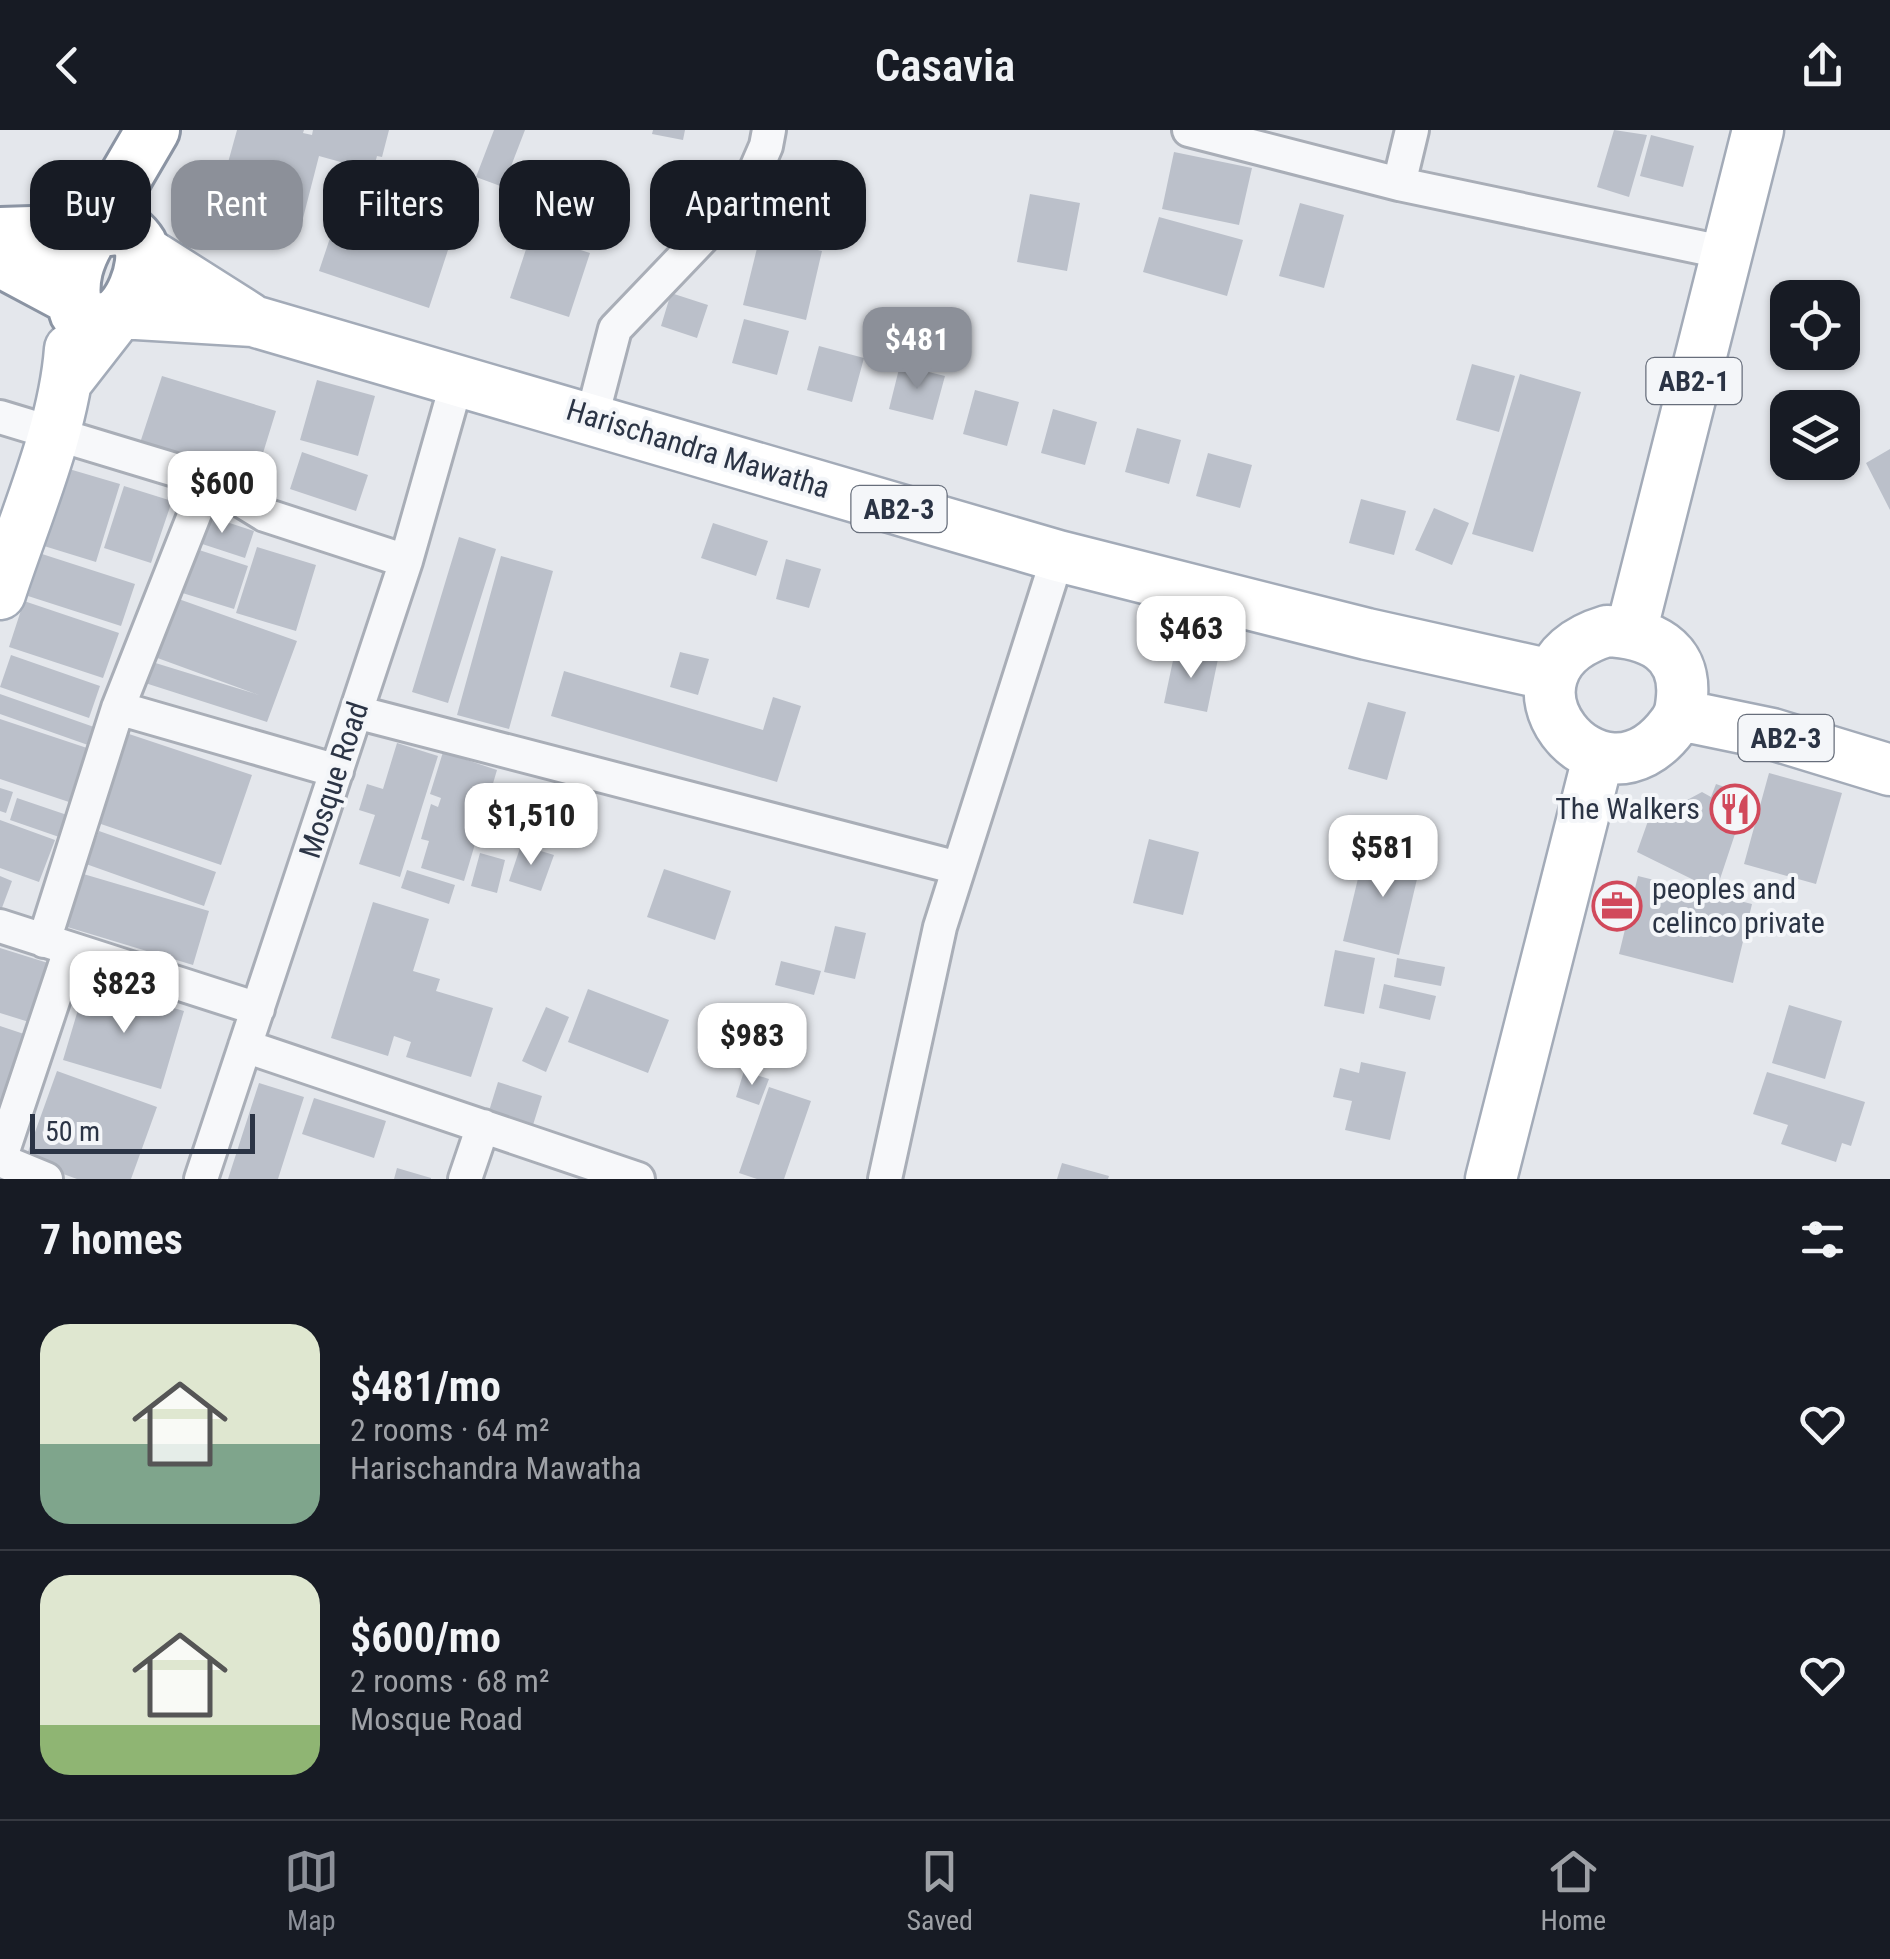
<!DOCTYPE html>
<html lang="en">
<head>
<meta charset="utf-8">
<style>
	:root { --surface:#171b24; --page:#20242c; --text:#f1f3f6; --muted:#9ea1a6; --line:#363941; --accent:#8c9099 }
	body { margin:0; font-family:"Roboto Condensed",sans-serif; background:var(--page); color:var(--text); height:100vh; display:flex; flex-direction:column; font-size:38px; white-space:nowrap }
	* { box-sizing:border-box; margin:0 }
	p { font-size:32px; color:var(--muted) }
	.icon { flex:none; width:55px; height:55px; fill:none; stroke:currentColor; stroke-width:2; stroke-linecap:round; stroke-linejoin:round }
	.map { position:relative; height:1049px; overflow:hidden }
	.details { display:flex; flex-direction:column; background:var(--surface); flex:1 }
	.details>* { flex:none }
	.top-card { position:absolute; left:30px; top:30px; width:1000px; height:90px; display:flex; gap:20px }
	.fabs { position:absolute; left:1770px; top:150px; display:grid; gap:20px }
	.fabs a { display:grid; place-items:center; width:90px; height:90px; border-radius:20px; background:var(--surface); box-shadow:0 2px 8px #0004; font-size:50px }
	.scale { position:absolute; left:30px; bottom:25px; width:225px; box-sizing:border-box; padding-left:10px; border:5px solid #2b3445; border-top:0; font-size:28px; line-height:35px; white-space:nowrap; color:#2b3445; -webkit-text-stroke:8px #f4f6f9; paint-order:stroke }
	.price { position:absolute; translate:-50% -85px; padding:0 22px; border-radius:20px; background:#fff; color:#222; font-size:32px; line-height:65px; filter:drop-shadow(0 2px 5px #0008) }
	.price::after { content:''; position:absolute; left:50%; top:60px; width:30px; height:22px; margin-left:-15px; background:inherit; clip-path:polygon(0 0,100% 0,50% 100%) }
	.price.active { background:var(--accent); color:#fff }
	ul { padding:0; list-style:none }
	li { display:flex; align-items:center; gap:30px; height:250px; padding:0 40px }
	li+li { border-top:2px solid var(--line) }
	li span { display:grid; place-items:center; flex:none; width:280px; height:200px; border-radius:30px; color:#555 }
	li>.icon { margin-inline-start:auto }
	span .icon { width:120px; height:120px; fill:#fffc; stroke-width:1 }
	li b { font-size:42px }
	h2 { display:flex; justify-content:space-between; align-items:center; height:120px; padding:0 40px; font-size:42px }
	.chip { padding:0 35px; border-radius:30px; background:var(--surface); box-shadow:0 2px 8px #0004; font-size:35px; line-height:90px }
	.chip.active { background:var(--accent); color:#fff }
	header { display:flex; justify-content:space-between; align-items:center; height:130px; padding:0 40px; background:var(--surface); font-size:45px; font-weight:600 }
	.menu { display:flex; justify-content:space-around; align-items:center; height:140px; border-top:2px solid var(--line); background:var(--surface); font-size:28px; color:var(--muted) }
	.menu a { display:grid; justify-items:center; gap:5px }
	.menu .active { color:var(--accent) }
	.map>svg:first-child { display:block }
	.building { fill:#bbc0ca }
	.lines { fill:none; stroke-linecap:round; stroke-linejoin:round }
	.minor-casing { stroke:#a9aeb7; stroke-width:38 }
	.primary-casing { stroke:#a3abb8; stroke-width:55 }
	.trunk-casing { stroke:#8b94a3; stroke-width:58 }
	.minor { stroke:#f7f8fa; stroke-width:32 }
	.primary { stroke:#fff; stroke-width:50 }
	.trunk { stroke:#fff; stroke-width:52 }
	.labels { text-anchor:middle; stroke-width:8; stroke-linejoin:round; paint-order:stroke }
	.shield { fill:#f4f6f9; stroke:#676e7b; stroke-width:2.5 }
	.shield-label { font-size:28px; font-weight:bold; fill:#2b3445 }
	.street-label { font-size:30px; fill:#2b3445; stroke:#f4f6f9 }
	.poi-label { font-size:30px; fill:#2b3445; stroke:#f4f6f9; text-anchor:end }
</style>
</head>
<body>
<header><svg class="icon" aria-label="back" viewBox="0 0 24 24"><path d="M15 5l-7 7 7 7"/></svg>Casavia<svg class="icon" aria-label="share" viewBox="0 0 24 24"><path d="M12 15V3M7 8l5-5 5 5M5 13v7h14v-7"/></svg></header>
<div class="map">
<svg width="1890" height="1049" viewBox="0 0 1890 1049">
	<rect width="100%" height="100%" fill="#e4e7ec"/>
	<!-- building -->
	<path class="building" d="M237,0H304L303,3L312,5L313,0H389L382,27L377,26L373,41L319,26L302,92L278,85L276,93L216,76Z
		M494,0H525L503,57L476,47Z
		M653,0H685L683,10L652,4Z
		M1614,0L1647,5L1629,67L1597,57Z
		M1651,5L1694,16L1683,57L1640,46Z
		M1174,22L1252,38L1239,95L1162,79Z
		M354,50L388,61L379,87L346,77Z
		M1030,64L1080,73L1067,141L1017,132Z
		M1300,73L1344,85L1324,158L1279,146Z
		M338,84L448,120L429,178L319,141Z
		M1159,87L1243,110L1227,166L1143,142Z
		M531,104L590,123L569,187L510,168Z
		M760,106L822,121L806,190L743,175Z
		M671,163L708,175L697,208L661,196Z
		M744,189L789,201L777,245L732,233Z
		M819,216L864,228L852,272L807,260Z
		M1472,234L1515,246L1499,302L1456,290Z
		M900,235L945,246L933,290L889,279Z
		M1520,244L1581,262L1533,422L1472,404Z
		M162,246L276,281L255,349L140,313Z
		M317,250L375,266L358,326L300,310Z
		M975,260L1019,272L1007,316L963,304Z
		M1053,279L1097,292L1085,335L1041,323Z
		M1137,298L1181,310L1169,354L1125,342Z
		M1890,319V380L1866,333Z
		M302,322L368,345L356,381L290,359Z
		M1208,323L1252,335L1240,378L1196,366Z
		M69,339L120,354L96,432L44,416Z
		M124,356L172,371L151,433L104,418Z
		M1361,369L1406,381L1394,425L1349,413Z
		M1434,378L1469,393L1452,435L1415,420Z
		M199,383L254,401L245,428L190,410Z
		M713,393L768,411L756,446L701,428Z
		M459,407L496,419L448,573L412,562Z
		M190,417L248,436L234,479L176,461Z
		M257,417L316,435L296,501L236,483Z
		M42,424L135,454L121,496L28,466Z
		M501,426L553,441L509,599L457,585Z
		M786,429L821,439L809,478L776,469Z
		M173,467L297,511L267,592L142,552L149,531L259,565L152,526Z
		M24,471L119,503L103,548L9,517Z
		M1175,521L1218,529L1207,582L1164,573Z
		M680,522L709,529L698,565L670,557Z
		M11,525L100,556L89,588L0,557Z
		M564,541L763,600L773,567L801,576L777,652L551,586Z
		M0,564L94,597L88,615L0,584Z
		M1368,572L1406,582L1387,650L1348,639Z
		M0,589L93,620L75,674L0,649Z
		M129,604L252,645L221,735L98,693Z
		M397,613L438,626L400,747L359,734L375,685L359,680L367,654L383,659Z
		M443,622L497,640L464,751L421,738L429,711L421,709L431,674L438,677L441,668L430,664Z
		M1769,643L1842,663L1816,754L1744,734Z
		M1716,654L1748,665L1716,761L1637,722L1648,691L1702,662L1711,667Z
		M0,658L13,662L6,683L0,681Z
		M17,668L70,686L62,708L10,690Z
		M0,690L55,710L39,752L0,738Z
		M99,701L216,742L204,776L86,734Z
		M1149,709L1199,722L1183,785L1133,773Z
		M521,715L554,725L541,761L509,751Z
		M1366,715L1422,728L1399,825L1343,811Z
		M480,723L505,730L497,763L471,756Z
		M664,739L731,761L715,810L647,787Z
		M407,740L455,755L449,774L401,758Z
		M80,743L209,781L193,835L64,796Z
		M0,746L12,751L0,783Z
		M1638,746L1752,774L1733,853L1619,824Z
		M373,772L429,789L413,841L440,849L436,861L493,878L471,947L406,927L411,912L394,906L388,926L331,908Z
		M835,796L866,803L855,849L824,842Z
		M0,818L48,833L29,892L0,883Z
		M1335,820L1375,828L1364,884L1324,876Z
		M1397,828L1445,837L1441,856L1394,847Z
		M781,831L821,841L814,865L775,855Z
		M86,853L184,881L161,959L63,930Z
		M1384,854L1436,866L1430,890L1379,878Z
		M588,859L669,890L648,943L568,912Z
		M1789,875L1842,891L1825,949L1772,933Z
		M546,877L569,887L546,942L522,931Z
		M0,896L30,906L0,992Z
		M1361,932L1406,942L1390,1010L1345,1000L1352,971L1333,967L1340,938L1359,943Z
		M57,941L157,977L131,1049H77L25,1030Z
		M744,941L769,949L759,975L736,967Z
		M1767,942L1865,972L1851,1016L1842,1013L1836,1032L1781,1014L1788,995L1753,984Z
		M498,952L542,966L533,995L489,981Z
		M259,953L304,967L278,1049H228Z
		M769,957L811,971L784,1049H757L739,1043Z
		M314,968L386,991L374,1028L302,1004Z
		M1062,1033L1109,1046L1108,1049H1057Z
		M397,1038L431,1048V1049H394Z"/>
	<g class="lines">
		<!-- minor casing -->
		<g class="minor-casing">
			<path id="minor" d="M1189,0L1399,54L1727,123
				M1399,54L1412,0
				M0,287L208,350L265,385L406,431
				M592,287L615,199L746,62L766,16L769,0
				M118,578L337,641
				M356,582L958,738
				M0,796L258,879
				M44,811L118,578L208,350
				M245,916L638,1049
				M0,1030L70,820
				M0,1030L46,1049
				M201,1049L406,431L458,248
				M465,1049L483,996
				M885,1049L940,797L1058,426"/>
		</g>
		<!-- primary casing -->
		<g class="primary-casing">
			<path id="primary" d="M142,120L249,188
				M67,251L120,183L253,191L1058,426L1367,504L1551,545
				M0,464C25,387 64,300 70,219
				M1607,501C1649,503 1686,519 1682,567C1681,579 1680,586 1673,595C1599,696 1477,540 1607,501Z
				M1631,502L1758,0
				M1680,585L1772,604L1890,640
				M1491,1049L1598,628"/>
		</g>
		<!-- trunk casing -->
		<g class="trunk-casing">
			<path id="trunk" d="M0,104L94,101L124,97C130,102 136,107 140,114C149,134 129,185 107,189C96,191 86,186 76,182C69,151 77,127 94,101L153,0
				M0,130L73,169"/>
		</g>
		<!-- minor -->
		<use href="#minor" class="minor"/>
		<!-- primary -->
		<use href="#primary" class="primary"/>
		<!-- trunk -->
		<use href="#trunk" class="trunk"/>
	</g>
	<!-- icons -->
	<defs>
		<g id="restaurant-ring" transform="scale(2.5)"><circle r="9.5" fill="#f4f6f9" stroke="#d1495b" stroke-width="1.5"/><path d="M-5-6h1v4h1v-4h1v4h1v-4h1v5L-1.5 .5V6h-2V.5L-5-1ZM5-6V6H3V1.5H1.5Q1.5-4 5-6Z" fill="#d1495b"/></g>
		<g id="office-ring" transform="scale(2.5)"><circle r="9.5" fill="#f4f6f9" stroke="#d1495b" stroke-width="1.5"/><path d="M-6-3h4V-5.5h4V-3h4V5H-6ZM-1-4.5V-3h2v-1.5ZM-6 0V1H6V0Z" fill="#d1495b"/></g>
	</defs>
	<g fill-rule="evenodd">
		<use href="#restaurant-ring" x="1735" y="679"/>
		<use href="#office-ring" x="1617" y="776"/>
	</g>
	<g class="labels">
		<!-- shield labels -->
		<g class="shield">
			<rect x="1646.5" y="228" width="95" height="46" rx="8"/>
			<rect x="851.5" y="356" width="95" height="46" rx="8"/>
			<rect x="1738.5" y="585" width="95" height="46" rx="8"/>
		</g>
		<g class="shield-label">
			<text x="1694" y="261">AB2-1</text>
			<text x="899" y="389">AB2-3</text>
			<text x="1786" y="618">AB2-3</text>
		</g>
		<!-- street labels -->
		<g class="street-label">
			<text transform="translate(698 319) rotate(17)" y="10">Harischandra Mawatha</text>
			<text transform="translate(334 650) rotate(-72)" y="10">Mosque Road</text>
		</g>
		<!-- poi labels -->
		<g class="poi-label">
			<text x="1700" y="689">The Walkers</text>
			<text x="1652" y="769" text-anchor="start">peoples and<tspan x="1652" dy="34">celinco private</tspan></text>
		</g>
	</g>
</svg>
<div class="fabs">
<a><svg class="icon" aria-label="locate" viewBox="0 0 24 24"><circle cx="12" cy="12" r="6"/><path d="M12 2v4M12 18v4M2 12h4M18 12h4"/></svg></a>
<a><svg class="icon" aria-label="layers" viewBox="0 0 24 24"><path d="M12 4l9 5-9 5-9-5zM3 14l9 5 9-5"/></svg></a>
</div>
<div class="scale">50 m</div>
<b class="price active" style="left:917px;top:262px">$481</b>
<b class="price" style="left:222px;top:406px">$600</b>
<b class="price" style="left:1191px;top:551px">$463</b>
<b class="price" style="left:531px;top:738px">$1,510</b>
<b class="price" style="left:1383px;top:770px">$581</b>
<b class="price" style="left:124px;top:906px">$823</b>
<b class="price" style="left:752px;top:958px">$983</b>
<div class="top-card">
<a class="chip">Buy</a>
<a class="chip active">Rent</a>
<a class="chip">Filters</a>
<a class="chip">New</a>
<a class="chip">Apartment</a>
</div>
</div>
<section class="details">
<h2>7 homes<svg class="icon" aria-label="filters" viewBox="0 0 24 24"><path d="M4 7h16M4 17h16"/><circle cx="9" cy="7" r="2"/><circle cx="15" cy="17" r="2"/></svg></h2>
<ul>
<li><span style="background:linear-gradient(#dfe7d0 60%,#7fa58c 0)"><svg class="icon" aria-label="home" viewBox="0 0 24 24"><path d="M3 11l9-7 9 7M6 9v11h12V9"/></svg></span><div><b>$481/mo</b><p>2 rooms · 64 m²</p><p>Harischandra Mawatha</p></div><svg class="icon" aria-label="heart" viewBox="0 0 24 24"><path d="M12 20l-8-8c-3-5 5-10 8-4 3-6 11-1 8 4z"/></svg></li>
<li><span style="background:linear-gradient(#dfe7d0 75%,#8fb573 0)"><svg class="icon" aria-label="home" viewBox="0 0 24 24"><path d="M3 11l9-7 9 7M6 9v11h12V9"/></svg></span><div><b>$600/mo</b><p>2 rooms · 68 m²</p><p>Mosque Road</p></div><svg class="icon" aria-label="heart" viewBox="0 0 24 24"><path d="M12 20l-8-8c-3-5 5-10 8-4 3-6 11-1 8 4z"/></svg></li>
</ul>
</section>
<nav class="menu">
<a class="active"><svg class="icon" aria-label="map" viewBox="0 0 24 24"><path d="M3 6l6-2 6 2 6-2v14l-6 2-6-2-6 2zM9 4v14M15 6v14"/></svg>Map</a>
<a><svg class="icon" aria-label="saved" viewBox="0 0 24 24"><path d="M7 4h10v16l-5-4-5 4z"/></svg>Saved</a>
<a><svg class="icon" aria-label="home" viewBox="0 0 24 24"><path d="M3 11l9-7 9 7M6 9v11h12V9"/></svg>Home</a>
</nav>
</body>
</html>
